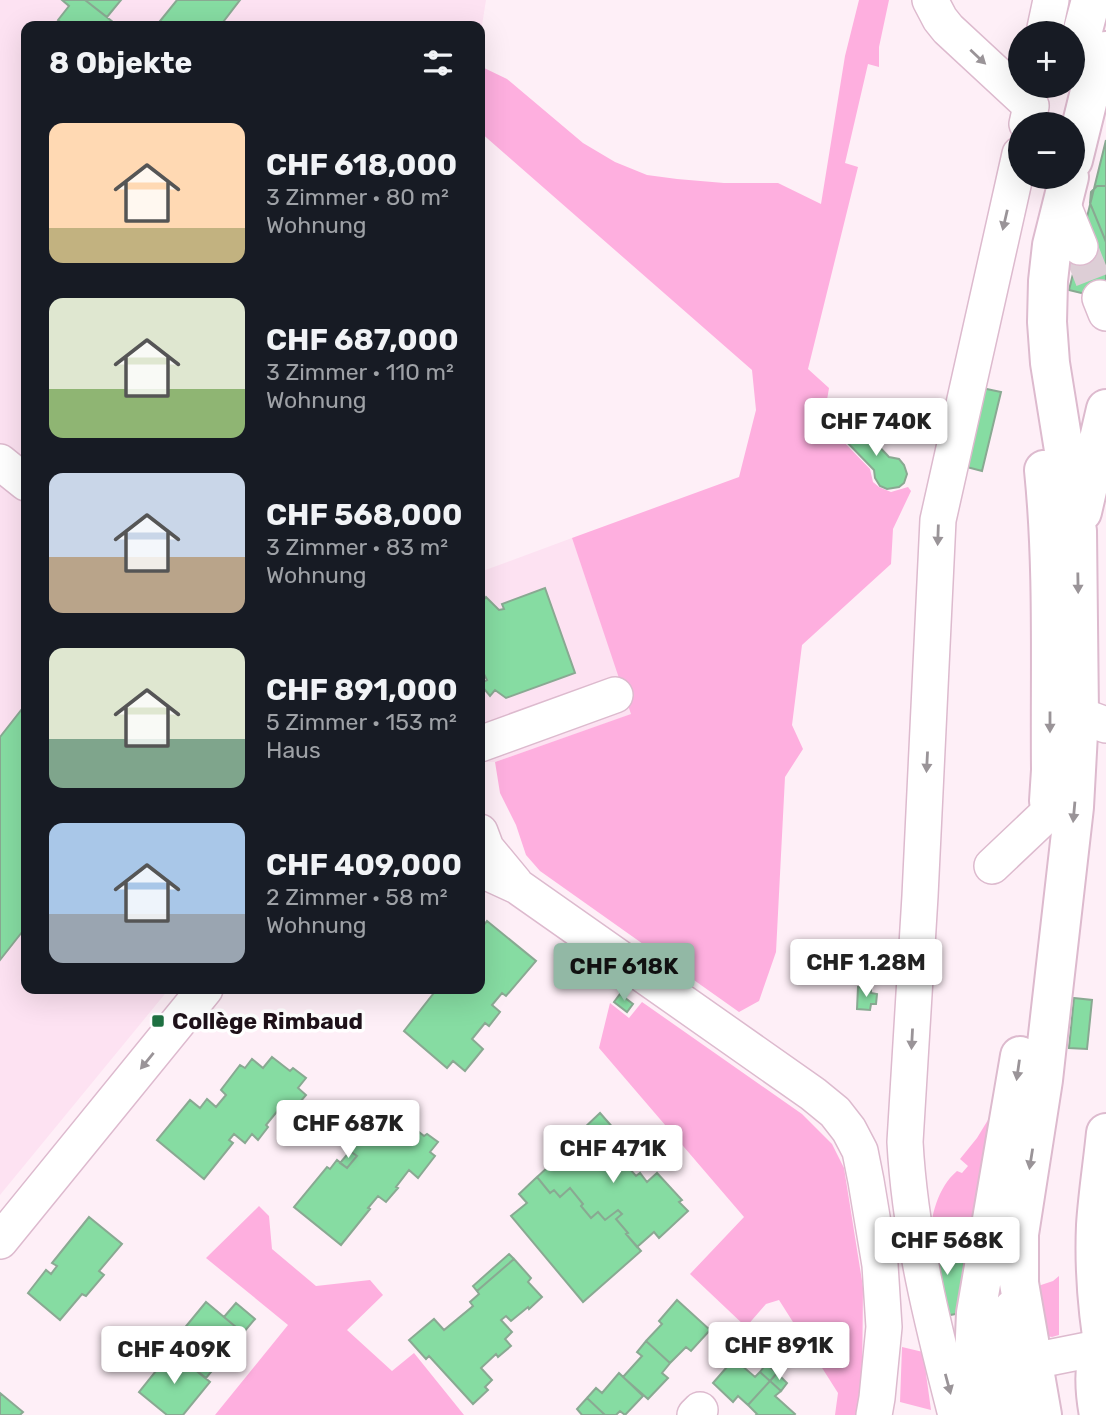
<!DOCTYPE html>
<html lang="de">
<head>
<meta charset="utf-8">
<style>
	:root { --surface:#171b24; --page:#242831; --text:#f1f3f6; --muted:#9ea1a6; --accent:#92b8a5 }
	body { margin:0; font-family:Rubik,sans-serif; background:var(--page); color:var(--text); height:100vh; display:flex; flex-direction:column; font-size:26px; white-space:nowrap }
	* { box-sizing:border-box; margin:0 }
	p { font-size:23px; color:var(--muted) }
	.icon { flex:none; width:38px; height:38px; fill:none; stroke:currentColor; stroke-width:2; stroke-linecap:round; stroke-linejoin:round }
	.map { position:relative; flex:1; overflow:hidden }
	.details { position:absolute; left:21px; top:21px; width:464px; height:973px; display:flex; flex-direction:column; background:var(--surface); border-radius:14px; box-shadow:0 7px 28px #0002 }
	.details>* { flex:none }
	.controls { position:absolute; left:1008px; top:21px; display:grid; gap:14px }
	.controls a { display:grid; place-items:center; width:77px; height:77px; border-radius:50%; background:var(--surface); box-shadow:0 7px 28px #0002; font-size:35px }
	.price { position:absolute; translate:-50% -60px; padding:0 16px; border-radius:7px; background:#fff; color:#222; font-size:23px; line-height:46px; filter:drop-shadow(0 2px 4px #0008) }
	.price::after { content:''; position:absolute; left:50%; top:42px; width:21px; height:16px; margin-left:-10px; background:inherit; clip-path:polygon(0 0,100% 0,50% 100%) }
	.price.active { background:var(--accent); color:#111 }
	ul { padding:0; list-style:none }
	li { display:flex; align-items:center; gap:21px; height:175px; padding:0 28px }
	li span { display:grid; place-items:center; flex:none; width:196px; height:140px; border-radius:14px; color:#555 }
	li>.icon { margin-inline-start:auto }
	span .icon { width:84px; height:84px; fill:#fffc; stroke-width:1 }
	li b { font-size:30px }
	h2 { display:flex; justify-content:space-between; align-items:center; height:84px; padding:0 28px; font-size:30px }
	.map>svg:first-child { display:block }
	.built { fill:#fde2f2 }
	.green { fill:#feafdf }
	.building { fill:#86dca2; stroke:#89a992; stroke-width:2 }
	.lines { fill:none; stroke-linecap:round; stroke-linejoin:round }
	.minor-tunnel { stroke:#ddced6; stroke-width:35; stroke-dasharray:35 18; stroke-linecap:butt }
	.minor-casing { stroke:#ddbace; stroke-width:38 }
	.highway-casing { stroke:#ddbace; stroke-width:42 }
	.minor { stroke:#fff; stroke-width:35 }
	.highway { stroke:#fff; stroke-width:38 }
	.oneway { fill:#9a9498 }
	.poi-dot { fill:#1f7142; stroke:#fff; stroke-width:2.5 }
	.labels { text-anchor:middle; stroke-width:7; stroke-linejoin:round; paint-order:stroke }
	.poi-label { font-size:23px; font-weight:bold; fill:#1f121a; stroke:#fff; text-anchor:start }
</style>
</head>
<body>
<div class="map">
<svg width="1106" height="1415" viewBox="0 0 1106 1415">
	<rect width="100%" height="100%" fill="#feeff7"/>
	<!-- built -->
	<path class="built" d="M0,0H486L480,38V26H26V989H169L0,1195Z
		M572,538L632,714L495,762H480V572Z"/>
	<!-- green -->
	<path class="green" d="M859,0H889L879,47V67L868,64L845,163L858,167L808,369L829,388L827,400L840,425L838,436L870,469L873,482L879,487L891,492L908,487L911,491L893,529L891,564L802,645L792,725L803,749L785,777L776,952L759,1001L739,1012L540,871L526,855L516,825L500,793L495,762L631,714L572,538L739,477L756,410L752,370L480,132V66L507,79L583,143L615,162L647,175L677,179L724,183H778L821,204L845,56Z
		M642,1002L802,1114L832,1144L844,1168L863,1287L862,1388L857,1415H835L838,1393L779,1300L766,1304L746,1327L690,1274L744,1217L599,1048L610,1003L629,1018Z
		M994,1110L976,1252L961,1251L930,1241C930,1217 938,1187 957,1171L962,1173L968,1166L960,1159L977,1138Z
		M259,1206L269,1216L272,1249L316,1286L370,1280L383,1295L347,1330L392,1371L414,1353L464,1415H215L288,1325L206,1258Z
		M1059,1276V1335L1052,1337L1046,1336L1035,1287L1053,1281Z
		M902,1347L923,1352L931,1410L900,1402Z"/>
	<!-- building -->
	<path class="building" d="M62,0H85L118,26H65L58,20L69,6Z
		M85,0H121L107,17Z
		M177,0H240L220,26H156Z
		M1106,140V299L1069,290Z
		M1097,186H1106V242L1090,203L1091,192Z
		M982,388L1001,392L982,471L963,466Z
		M856,422L889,457L899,459L904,465L907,474L904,483L899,487L887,489L880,486L875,478L874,470L841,436Z
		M545,588L575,673L506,698L495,690L490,696L480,684L487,680L482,670L480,671V605L486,597L499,610L504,609L502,604Z
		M26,704V927L0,960V737Z
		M487,921L536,961L506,996L502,993L492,1005L500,1012L489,1026L485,1023L472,1039L483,1049L465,1071L453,1061L447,1068L404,1031L437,989H480V930Z
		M858,987L871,988V993L877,994L876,1004H871L870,1010L857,1009Z
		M620,994L633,1004L627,1012L614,1002Z
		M1074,998L1092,1000L1087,1049L1069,1048Z
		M272,1057L290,1071L293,1068L306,1078L298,1088L306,1095L288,1116L279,1109L266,1125L268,1127L258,1140L252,1134L245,1143L234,1134L229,1140L233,1143L204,1179L157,1140L190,1100L200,1108L207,1099L216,1107L226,1095L221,1090L240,1065L245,1068L252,1059L263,1068Z
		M600,1113L622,1138L611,1148L636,1176L640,1173L647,1182L657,1173L682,1200L679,1202L688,1211L659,1238L654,1232L637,1247L626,1234L628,1233L616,1219L622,1214L618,1210L605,1220L598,1212L591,1218L581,1206L583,1204L570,1188L560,1197L554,1190L550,1193L537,1177L585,1133L582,1130Z
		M380,1119L391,1128L394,1125L398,1128L404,1120L424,1136L427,1134L438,1142L430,1152L435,1156L418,1178L409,1170L396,1187L398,1188L386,1202L378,1196L368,1208L370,1209L341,1245L294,1207L327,1167L330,1169L337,1160L347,1168L357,1156L350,1151L370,1126L373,1128Z
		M350,1151L357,1156L347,1168L340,1163Z
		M537,1177L550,1193L554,1190L560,1197L570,1188L583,1204L581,1206L591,1218L598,1212L605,1220L618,1210L622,1214L616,1219L628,1233L626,1234L641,1251L583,1302L511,1216L527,1203L519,1194Z
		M89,1217L122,1244L99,1271L104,1275L86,1296L82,1294L60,1320L28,1293L46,1270L51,1274L57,1266L52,1263Z
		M959,1236L972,1311L934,1318L922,1242Z
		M509,1254L514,1259L477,1291L473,1286Z
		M514,1259L531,1278L528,1282L542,1297L529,1309L528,1307L511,1321L506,1316L501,1320L512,1332L505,1339L511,1346L498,1357L496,1354L481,1368L492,1380L485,1387L488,1390L473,1404L429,1356L426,1359L409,1340L434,1319L444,1330L473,1306L470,1302L479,1294L477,1291Z
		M677,1300L710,1330L691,1351L686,1347L670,1363L646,1341L662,1324L659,1321Z
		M206,1302L243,1333L206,1378L168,1348Z
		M236,1303L255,1319L243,1333L224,1317Z
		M646,1341L670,1363L662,1373L668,1378L648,1399L623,1377L642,1356L637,1352Z
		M172,1351L210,1382L183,1415H167L139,1392Z
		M734,1359L755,1377L760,1372L770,1381L748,1405L738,1396L733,1402L713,1383Z
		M766,1364L777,1373L770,1381L760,1372Z
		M619,1373L643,1396L625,1415L620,1411L616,1415H605L587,1398L596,1388L602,1393Z
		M777,1373L787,1383L781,1391L770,1381Z
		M770,1381L781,1391L775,1396L795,1414L794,1415H756L757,1414L748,1405Z
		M0,1393L23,1412L20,1415H0Z
		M587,1398L605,1415H582L577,1409Z"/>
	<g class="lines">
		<!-- minor-tunnel -->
		<path class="minor-tunnel" d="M1080,247L1100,298"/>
		<!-- minor casing -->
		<g class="minor-casing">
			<path id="minor" d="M930,0L940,19L948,29L1031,106L1027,124
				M1044,33L1051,0
				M1062,203L1080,247
				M1100,298L1106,313
				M0,462L26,483
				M1079,715L1106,725
				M480,744L615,695
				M480,832L486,848L515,883
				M992,866L1049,812
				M480,869L517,886L813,1094L835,1112L849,1130L860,1151L866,1181L880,1265L884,1327L877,1398L874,1415
				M0,1241L205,989
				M1033,1361L1098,1348
				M695,1415L700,1410
				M956,1415C933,1326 910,1235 905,1142L920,896L938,520L1020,154"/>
		</g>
		<!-- highway casing -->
		<g class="highway-casing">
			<path id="highway" d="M1073,67L1091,0
				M1073,160L1092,83L1106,51
				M1044,470C1054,569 1050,670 1051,770L1049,801
				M1082,512L1106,409
				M1106,1133C1103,1163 1098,1194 1096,1225C1094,1270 1098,1316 1106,1361
				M981,1415L974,1359L976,1313L1020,1056
				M1010,1415C1005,1377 1004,1346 1013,1309
				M1042,1415L1019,1283V1234L1043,1080L1048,1035L1074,807L1079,715L1077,531L1050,363L1047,322L1048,281L1052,245L1069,177
				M1099,1415C1094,1389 1093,1363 1102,1337"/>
		</g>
		<!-- minor -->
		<use href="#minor" class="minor"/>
		<!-- highway -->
		<use href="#highway" class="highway"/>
	</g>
	<!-- one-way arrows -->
	<defs><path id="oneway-solid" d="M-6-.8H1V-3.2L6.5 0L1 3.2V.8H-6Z" transform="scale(1.75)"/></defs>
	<g class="oneway">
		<use href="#oneway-solid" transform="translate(978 57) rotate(43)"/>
		<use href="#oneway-solid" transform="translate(1005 220) rotate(103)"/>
		<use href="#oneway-solid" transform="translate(938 535) rotate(92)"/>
		<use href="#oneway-solid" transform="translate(1078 583) rotate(89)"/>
		<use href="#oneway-solid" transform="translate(1050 722) rotate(90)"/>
		<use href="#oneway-solid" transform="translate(927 762) rotate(93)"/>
		<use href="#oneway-solid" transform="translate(1074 812) rotate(95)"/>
		<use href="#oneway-solid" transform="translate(912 1039) rotate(93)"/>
		<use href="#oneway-solid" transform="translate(147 1061) rotate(129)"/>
		<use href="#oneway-solid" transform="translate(1018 1070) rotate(98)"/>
		<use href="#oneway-solid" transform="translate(1031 1159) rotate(99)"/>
		<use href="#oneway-solid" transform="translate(948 1384) rotate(75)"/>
	</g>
	<!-- markers -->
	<rect class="poi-dot" x="151" y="1014" width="14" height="14" rx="3.5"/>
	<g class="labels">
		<!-- poi labels -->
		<g class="poi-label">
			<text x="172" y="1029">Collège Rimbaud</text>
		</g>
	</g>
</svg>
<div class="controls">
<a>+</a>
<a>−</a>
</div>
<b class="price" style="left:876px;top:458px">CHF 740K</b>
<b class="price" style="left:866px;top:999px">CHF 1.28M</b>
<b class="price active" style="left:624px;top:1003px">CHF 618K</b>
<b class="price" style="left:348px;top:1160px">CHF 687K</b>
<b class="price" style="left:613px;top:1185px">CHF 471K</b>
<b class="price" style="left:947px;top:1277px">CHF 568K</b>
<b class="price" style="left:779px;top:1382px">CHF 891K</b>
<b class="price" style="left:174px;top:1386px">CHF 409K</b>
<section class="details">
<h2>8 Objekte<svg class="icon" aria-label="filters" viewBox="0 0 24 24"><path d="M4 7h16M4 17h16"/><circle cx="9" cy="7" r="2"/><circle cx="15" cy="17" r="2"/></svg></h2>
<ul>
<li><span style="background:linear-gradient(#ffd9b3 75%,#c2b280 0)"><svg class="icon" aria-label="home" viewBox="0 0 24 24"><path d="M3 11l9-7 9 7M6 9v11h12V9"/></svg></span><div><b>CHF 618,000</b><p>3 Zimmer · 80 m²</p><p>Wohnung</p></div></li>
<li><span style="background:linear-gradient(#dfe7d0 65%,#8fb573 0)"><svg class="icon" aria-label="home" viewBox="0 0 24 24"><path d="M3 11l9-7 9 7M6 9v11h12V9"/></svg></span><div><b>CHF 687,000</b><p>3 Zimmer · 110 m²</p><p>Wohnung</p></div></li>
<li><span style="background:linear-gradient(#c9d6e8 60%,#b9a48a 0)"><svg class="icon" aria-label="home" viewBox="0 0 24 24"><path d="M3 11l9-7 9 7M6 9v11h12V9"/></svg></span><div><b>CHF 568,000</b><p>3 Zimmer · 83 m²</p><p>Wohnung</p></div></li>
<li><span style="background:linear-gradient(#dfe7d0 65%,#7fa58c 0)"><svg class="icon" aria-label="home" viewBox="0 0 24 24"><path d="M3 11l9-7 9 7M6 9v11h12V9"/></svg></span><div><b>CHF 891,000</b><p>5 Zimmer · 153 m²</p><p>Haus</p></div></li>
<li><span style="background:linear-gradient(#a9c7e8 65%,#9aa5b1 0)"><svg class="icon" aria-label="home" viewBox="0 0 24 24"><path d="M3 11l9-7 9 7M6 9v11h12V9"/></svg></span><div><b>CHF 409,000</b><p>2 Zimmer · 58 m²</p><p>Wohnung</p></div></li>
</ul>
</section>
</div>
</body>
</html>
